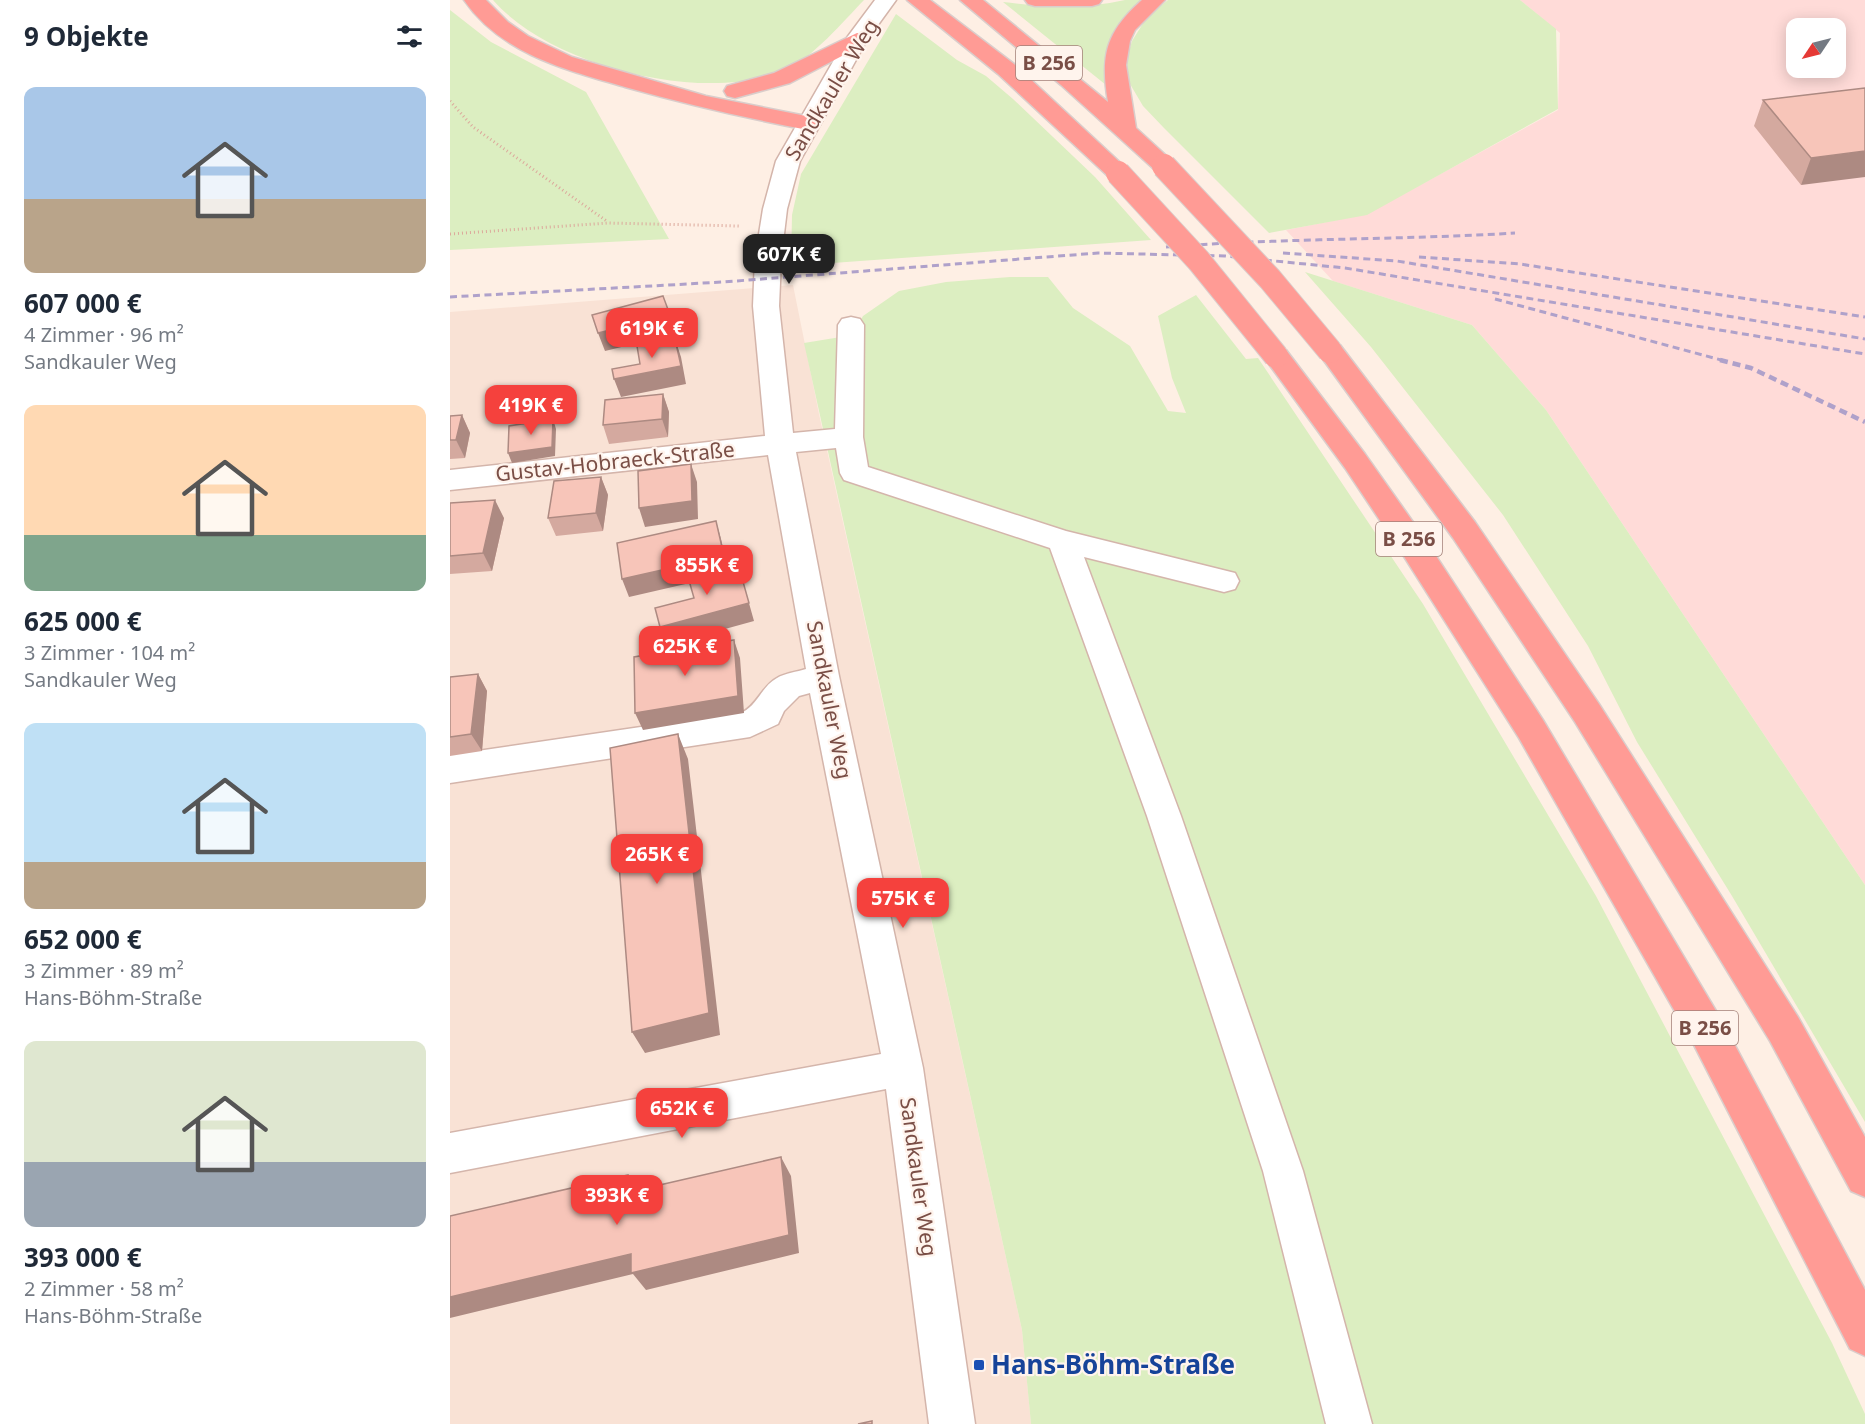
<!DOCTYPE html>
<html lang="de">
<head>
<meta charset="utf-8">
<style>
	:root { --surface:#fff; --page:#f6f6f7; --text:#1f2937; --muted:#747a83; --accent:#f5413d }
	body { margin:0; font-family:"Noto Sans",sans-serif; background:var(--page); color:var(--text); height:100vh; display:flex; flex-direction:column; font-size:22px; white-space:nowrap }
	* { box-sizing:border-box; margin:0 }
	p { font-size:20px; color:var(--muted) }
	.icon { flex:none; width:33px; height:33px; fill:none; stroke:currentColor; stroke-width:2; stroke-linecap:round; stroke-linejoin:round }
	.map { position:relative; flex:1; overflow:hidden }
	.side { display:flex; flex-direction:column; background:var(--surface); width:450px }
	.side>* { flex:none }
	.needle { width:39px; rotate:235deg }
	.buttons { position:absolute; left:1336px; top:18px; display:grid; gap:12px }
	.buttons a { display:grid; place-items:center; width:60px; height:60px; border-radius:12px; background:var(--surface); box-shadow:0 3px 15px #0003; font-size:30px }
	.price { position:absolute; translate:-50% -51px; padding:0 14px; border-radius:12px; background:var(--accent); color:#fff; font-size:20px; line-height:39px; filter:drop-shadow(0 2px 3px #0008) }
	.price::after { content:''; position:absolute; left:50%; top:36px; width:18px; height:14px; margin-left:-9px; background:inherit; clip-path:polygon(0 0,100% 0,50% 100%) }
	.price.on { background:#222; color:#fff }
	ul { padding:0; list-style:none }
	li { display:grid; align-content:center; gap:12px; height:318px; padding:0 24px }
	li span { display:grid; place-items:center; height:186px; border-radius:12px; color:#555 }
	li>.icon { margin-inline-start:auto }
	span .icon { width:108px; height:108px; fill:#fffc; stroke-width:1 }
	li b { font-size:26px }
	h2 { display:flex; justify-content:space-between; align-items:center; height:72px; padding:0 24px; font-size:26px }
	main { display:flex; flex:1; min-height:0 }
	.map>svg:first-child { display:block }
	.residential { fill:#f9e2d5 }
	.commercial { fill:#ffdbd8; fill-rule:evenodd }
	.green { fill:#dceec1 }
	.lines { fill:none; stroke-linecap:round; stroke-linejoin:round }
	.minor-casing { stroke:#d4b5ab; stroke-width:3 }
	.highway-casing { stroke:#dacdcb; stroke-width:3 }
	.path { stroke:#dca89b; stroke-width:3; stroke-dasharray:1 3; stroke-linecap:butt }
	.minor { fill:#fff; fill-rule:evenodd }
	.highway { fill:#ff9b95; fill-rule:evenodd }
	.rail-far1 { stroke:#afa1ca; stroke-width:3; stroke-dasharray:7 4.5; stroke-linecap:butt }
	.rail { stroke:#afa1ca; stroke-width:4.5; stroke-dasharray:8 5; stroke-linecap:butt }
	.highway-bridge-casing { stroke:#dacdcb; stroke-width:26; stroke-linecap:butt }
	.highway-bridge { stroke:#ff9b95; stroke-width:24 }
	.wall { fill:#d4a99f }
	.shaded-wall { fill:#ad8a82 }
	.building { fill:#f7c5b9; stroke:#ad8a82; stroke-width:1.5 }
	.transit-dot { fill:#1a4fb4; stroke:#fff4ed; stroke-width:2 }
	.labels { text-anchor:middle; stroke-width:4.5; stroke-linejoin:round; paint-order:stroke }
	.shield { fill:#fff4ed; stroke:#a28078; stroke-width:1.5 }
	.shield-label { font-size:20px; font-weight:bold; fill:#7a4e46 }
	.street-label { font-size:21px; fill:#7a4e46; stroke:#fff4ed }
	.near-transit-label { font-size:26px; font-weight:bold; fill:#164399; stroke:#fff4ed; text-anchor:start }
</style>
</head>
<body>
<main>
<section class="side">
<h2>9 Objekte<svg class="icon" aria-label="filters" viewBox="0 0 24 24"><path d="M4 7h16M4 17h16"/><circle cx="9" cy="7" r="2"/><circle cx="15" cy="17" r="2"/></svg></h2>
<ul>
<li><span style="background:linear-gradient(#a9c7e8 60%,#b9a48a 0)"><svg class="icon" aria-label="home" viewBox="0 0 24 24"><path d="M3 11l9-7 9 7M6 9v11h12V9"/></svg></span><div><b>607 000 €</b><p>4 Zimmer · 96 m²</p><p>Sandkauler Weg</p></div></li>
<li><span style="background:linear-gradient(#ffd9b3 70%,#7fa58c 0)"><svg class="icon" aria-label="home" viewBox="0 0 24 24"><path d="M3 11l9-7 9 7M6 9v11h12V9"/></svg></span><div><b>625 000 €</b><p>3 Zimmer · 104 m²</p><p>Sandkauler Weg</p></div></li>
<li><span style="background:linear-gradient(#bfe0f5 75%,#b9a48a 0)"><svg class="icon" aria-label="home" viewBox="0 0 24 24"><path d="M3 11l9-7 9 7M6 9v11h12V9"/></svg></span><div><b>652 000 €</b><p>3 Zimmer · 89 m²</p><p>Hans-Böhm-Straße</p></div></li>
<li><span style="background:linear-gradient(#dfe7d0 65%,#9aa5b1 0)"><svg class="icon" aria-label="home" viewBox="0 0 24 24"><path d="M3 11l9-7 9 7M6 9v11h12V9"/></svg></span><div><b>393 000 €</b><p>2 Zimmer · 58 m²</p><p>Hans-Böhm-Straße</p></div></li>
</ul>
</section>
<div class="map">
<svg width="1415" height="1424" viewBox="0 0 1415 1424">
	<rect width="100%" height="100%" fill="#feefe4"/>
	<!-- residential -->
	<path class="residential" d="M343,285L369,414L572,1330L581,1424H0V312Z"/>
	<!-- commercial -->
	<path class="commercial" d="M1070,0H1415V885L1096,410L1022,325L883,281L836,230L917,214L1108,110L1110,33ZM1347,28H1386V68H1347Z"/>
	<!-- green -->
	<path class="green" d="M43,0H414C394,21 362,58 336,70C255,105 100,66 43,0Z
		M675,0H694C665,23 653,48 656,85L553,2C595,7 634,9 675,0Z
		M718,0H1070L1106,29L1108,109L917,215L819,233L714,128L693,106L680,84L676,61L682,41L697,17Z
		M0,10L41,42L136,92L219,239L0,250Z
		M446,14L507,60L536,76L563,99L645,177L701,240L341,266L342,215L351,174Z
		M855,272L1022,325L1096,410L1415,885V1122L1282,896L1187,742L1138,646L1053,515L921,347Z
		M560,277H598L623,308L680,346L718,411L736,413L722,378L708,316L746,295L796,359L808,358L973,604L1146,896L1382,1343L1415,1414V1424H581L572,1330L354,343L409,334L408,325L413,316L449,291L496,282Z"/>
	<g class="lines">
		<!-- minor casing -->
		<g class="minor-casing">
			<path id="minor" d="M425,0H446L417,40L350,161L337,209L331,259L329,306L343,433L385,429L388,325L392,319L401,317L410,319L414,325L413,437L418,467L616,531L785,573L789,581L785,589L774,592L634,557L731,816L853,1171L922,1424H876L813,1171L697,816L600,548L394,480L390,473L386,448L346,452L389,676L473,1068L525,1424H479L436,1089L0,1173V1133L431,1054L360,693L349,696L334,711L328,724L300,737L0,783V755L293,712C308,704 312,686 327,678C335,673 347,672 356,669L318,455L0,490V470L315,436L303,306L305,259L313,209L326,161L396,39Z"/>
		</g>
		<!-- highway casing -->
		<g class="highway-casing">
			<path id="highway" d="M14,0H36L58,22L78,36L122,57L256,96L366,118L370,123L366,128L358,130C296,118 236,104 175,87C116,70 51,54 14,0Z
				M457,0H480L564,64L676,168L680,173L676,178L668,180L660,178L548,74Z
				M510,0H533L658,102C650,55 656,32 692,0H715L685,30L680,41L676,65L686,128L722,161L726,166L722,171L714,173L706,171L611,85Z
				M575,0H652L649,4L642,6H585L578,4Z
				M407,33L415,34L418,39L415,44L340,83L285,98L277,96L274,91L277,86L324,73Z
				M880,342L890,345L1025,522L1149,704L1348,1017L1415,1137V1197L1401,1191L1320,1041L1125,722L1003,538L867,351L870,345Z
				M826,347L836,350L915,454L975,539L1093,720L1272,1021L1415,1290V1356L1400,1349L1244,1045L1069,738L953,555L895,468L813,356L816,350Z"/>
		</g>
		<!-- path -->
		<path class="path" d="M0,101L23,127L158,222
			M0,234L158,223L289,226"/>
		<!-- minor -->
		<use href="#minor" class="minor"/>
		<!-- highway -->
		<use href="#highway" class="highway"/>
		<!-- rail-far1 -->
		<path class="rail-far1" d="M716,247C832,238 949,240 1065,233
			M833,253L947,261L1415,339
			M969,257L1070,264L1415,317
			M0,297L273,282L648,253L775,256L895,268L1415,354
			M1045,299L1275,361"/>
		<!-- rail -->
		<path class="rail" d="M1270,360L1301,368L1415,422"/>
		<!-- highway-bridge casing -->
		<g class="highway-bridge-casing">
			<path id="highway-bridge" d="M714,166L820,279L880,351
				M668,173L749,261L826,356"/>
		</g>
		<!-- highway-bridge -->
		<use href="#highway-bridge" class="highway-bridge"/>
	</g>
	<!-- wall -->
	<path class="wall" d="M1415,88L1351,185L1304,126L1313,100Z
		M213,394L219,412L218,437L159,444L153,425Z
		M12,415L20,433L15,458L0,459V416Z
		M151,477L158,495L153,531L106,536L98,518Z
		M0,503L54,518L42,571L0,574Z
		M28,674L37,691L32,751L0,756V677Z"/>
	<!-- shaded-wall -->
	<path class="shaded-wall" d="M1415,151V177L1351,185L1361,158Z
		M223,323L229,341L226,342L231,357L236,384L171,397L164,379L231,366L194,350L188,332Z
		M185,324L192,342L155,351L148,333Z
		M213,394L219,412L218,437L212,419Z
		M12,415L20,433L15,458L6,440Z
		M103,419L106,429L105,456L62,463L58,453Z
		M241,464L247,482L248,519L195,527L189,508Z
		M151,477L158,495L153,531L146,513Z
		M45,500L54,518L42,571L33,553Z
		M266,521L271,539L279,574L179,597L172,579Z
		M288,564L304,621L217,645L210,627Z
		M284,640L290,658L294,713L193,730L185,713Z
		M28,674L37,691L32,751L21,734Z
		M228,734L238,759L270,1035L195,1053L182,1032Z
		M331,1157L341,1176L349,1253L196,1290L183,1274L0,1318V1297Z
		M178,1175L192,1194L179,1192Z"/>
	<!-- building -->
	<path class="building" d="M1415,88V151L1361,158L1313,100Z
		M213,296L223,323L188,332L185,324L148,333L142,315Z
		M225,339L231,366L164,379L162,369L190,364L187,346Z
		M213,394L212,419L153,425L155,400Z
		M12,415L6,440H0V416Z
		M103,419L102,447L58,453L59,426Z
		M241,464L242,501L189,508L188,471Z
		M151,477L146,513L98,518L104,481Z
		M45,500L33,553L0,556V503Z
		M266,521L274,556L172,579L167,543Z
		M288,564L299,603L210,627L205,608L244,598L238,577Z
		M284,640L288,696L185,713L184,657Z
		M28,674L21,734L0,737V677Z
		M228,734L259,1013L182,1032L160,748Z
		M331,1157L339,1235L181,1273V1254L0,1297V1216L178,1175L179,1192Z
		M422,1421V1424H408Z"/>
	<!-- markers -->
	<rect class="transit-dot" x="523" y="1359" width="12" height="12" rx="3"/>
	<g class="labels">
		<!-- shield labels -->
		<g class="shield">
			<rect x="566" y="46" width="66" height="34" rx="4.5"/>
			<rect x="926" y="522" width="66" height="34" rx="4.5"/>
			<rect x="1222" y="1011" width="66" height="34" rx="4.5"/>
		</g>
		<g class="shield-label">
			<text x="599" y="70">B 256</text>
			<text x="959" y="546">B 256</text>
			<text x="1255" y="1035">B 256</text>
		</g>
		<!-- street labels -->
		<g class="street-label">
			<text transform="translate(382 90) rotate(-59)" y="7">Sandkauler Weg</text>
			<text transform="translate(165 462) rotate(-6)" y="7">Gustav-Hobraeck-Straße</text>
			<text transform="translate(379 700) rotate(79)" y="7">Sandkauler Weg</text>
			<text transform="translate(468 1177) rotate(82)" y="7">Sandkauler Weg</text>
		</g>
		<!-- near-transit labels -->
		<g class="near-transit-label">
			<text x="541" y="1374">Hans-Böhm-Straße</text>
		</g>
	</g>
</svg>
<div class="buttons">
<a><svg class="needle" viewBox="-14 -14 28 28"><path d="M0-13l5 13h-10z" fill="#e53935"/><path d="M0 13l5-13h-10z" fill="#747a83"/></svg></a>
</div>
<b class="price on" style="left:339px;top:285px">607K €</b>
<b class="price" style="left:202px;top:359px">619K €</b>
<b class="price" style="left:81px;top:436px">419K €</b>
<b class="price" style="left:257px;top:596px">855K €</b>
<b class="price" style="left:235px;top:677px">625K €</b>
<b class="price" style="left:207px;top:885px">265K €</b>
<b class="price" style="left:453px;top:929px">575K €</b>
<b class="price" style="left:232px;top:1139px">652K €</b>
<b class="price" style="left:167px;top:1226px">393K €</b>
</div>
</main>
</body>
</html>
